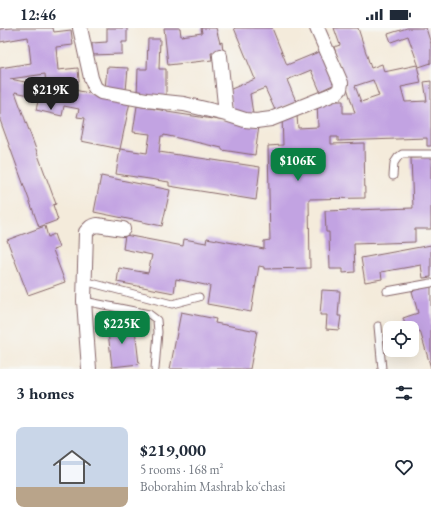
<!DOCTYPE html>
<html lang="en">
<head>
<meta charset="utf-8">
<style>
	:root { --surface:#fff; --page:#f6f6f7; --text:#1f2937; --muted:#747a83; --line:#e0e1e3; --accent:#0b8043 }
	body { margin:0; font-family:"EB Garamond",serif; background:var(--page); color:var(--text); height:100vh; display:flex; flex-direction:column; font-size:15px; white-space:nowrap }
	* { box-sizing:border-box; margin:0 }
	p { font-size:13px; color:var(--muted) }
	.icon { flex:none; width:22px; height:22px; fill:none; stroke:currentColor; stroke-width:2; stroke-linecap:round; stroke-linejoin:round }
	.map { position:relative; height:341px; overflow:hidden }
	.side { display:flex; flex-direction:column; background:var(--surface); flex:1 }
	.side>* { flex:none }
	.buttons { position:absolute; left:383px; top:293px; display:grid; gap:8px }
	.buttons a { display:grid; place-items:center; width:36px; height:36px; border-radius:8px; background:var(--surface); box-shadow:0 4px 16px #0002; font-size:20px }
	.price { position:absolute; translate:-50% -34px; padding:0 9px; border-radius:8px; background:var(--accent); color:#fff; font-size:13px; line-height:26px; filter:drop-shadow(0 1px 2px #0008) }
	.price::after { content:''; position:absolute; left:50%; top:24px; width:12px; height:9px; margin-left:-6px; background:inherit; clip-path:polygon(0 0,100% 0,50% 100%) }
	.price.current { background:#222; color:#fff }
	ul { padding:0; list-style:none }
	li { display:flex; align-items:center; gap:12px; height:100px; padding:0 16px }
	li+li { border-top:1px solid var(--line) }
	li span { display:grid; place-items:center; flex:none; width:112px; height:80px; border-radius:8px; color:#555 }
	li>.icon { margin-inline-start:auto }
	span .icon { width:48px; height:48px; fill:#fffc; stroke-width:1 }
	li b { font-size:17px }
	h2 { display:flex; justify-content:space-between; align-items:center; height:48px; padding:0 16px; font-size:17px }
	.status { display:flex; justify-content:space-between; align-items:center; height:28px; padding:0 20px; background:var(--surface); direction:ltr }
	.status svg { height:11px; fill:currentColor }
	.map>svg:first-child { display:block }
	.building { fill:#c2a3e2; fill-rule:evenodd }
	.lines { fill:none; stroke-linecap:round; stroke-linejoin:round }
	.service-casing { stroke:#866669; stroke-width:9 }
	.minor-casing { stroke:#866669; stroke-width:16 }
	.service { stroke:#fff; stroke-width:7 }
	.minor { stroke:#fff; stroke-width:14 }
</style>
</head>
<body>
<div class="status"><b>12:46</b><svg viewBox="0 0 49 12"><path d="M0 12V9h3v3zM5 12V6h3v6zM10 12V3h3v9zM15 12V0h3v12zM26 1h20v11H26zM47 4h2v5h-2z"/></svg></div>
<div class="map">
<svg width="431" height="341" viewBox="0 0 431 341">
	<rect width="100%" height="100%" fill="#f6f6f2"/>
	<filter id="ink" filterUnits="userSpaceOnUse"><feTurbulence type="fractalNoise" baseFrequency=".025" numOctaves="2"/><feDisplacementMap in="SourceGraphic" scale="8" xChannelSelector="R" yChannelSelector="G"/><feConvolveMatrix kernelMatrix="1 2 1 2 8 2 1 2 1" color-interpolation-filters="sRGB"/></filter>
	<filter id="wash" filterUnits="userSpaceOnUse"><feTurbulence type="fractalNoise" baseFrequency=".012" numOctaves="4" result="noise"/><feDisplacementMap in="SourceGraphic" scale="16" xChannelSelector="R" yChannelSelector="G"/><feGaussianBlur stdDeviation="0.9" result="paint"/><feColorMatrix in="noise" values="0 0 0 0 0 0 0 0 0 0 0 0 0 0 0 0 0 1.4 0 .05"/><feComposite in="paint" operator="in"/></filter>
	<g filter="url(#wash)">
		<rect width="100%" height="100%" fill="#f4ebdb"/>
		<g id="blocks">
			<!-- building -->
			<path class="building" d="M12,0H53L54,4L71,2L73,17L56,19L58,42L78,40L79,53L46,57L45,46L10,51L60,61L61,59L130,74L120,121L81,113L85,90L77,89L79,81L64,78L62,88L36,82L39,69L15,64L56,176L53,177L58,192L39,199L0,92V40L31,35L28,9L0,14V1Z
				M107,0H127V14H122V26L92,27V15L107,14Z
				M164,0H180L181,8L202,5L201,0H216L220,15L222,14L223,24L211,25L212,32L168,37Z
				M234,0H272L287,37L321,23L335,56L320,63L311,42L287,52L296,73L275,82L265,60L250,66L253,86L233,85L229,62L255,51Z
				M334,0H358L371,40L382,36L384,44L417,37L421,55L401,59L405,74L427,73L424,54L431,53V118H427V110L338,113V109H331V116L364,115L365,170L309,171L310,240L264,241V239L259,238L251,284L207,276L210,258L176,251L174,265L117,254L119,240L148,245L152,227L123,221L125,207L183,218L184,211L206,215L207,210L264,221V213L270,212L268,118L283,117L282,88H297L298,100L318,99L317,73H343V85H355L334,19L340,17ZM373,52L379,68L361,74L355,58Z
				M407,0H426L431,16V35L419,39L408,8L391,14L388,6Z
				M148,11H160L159,41H166V68L137,67L138,41H147Z
				M107,39L128,40L126,63L105,61Z
				M137,78L167,83V84L259,98L255,127L222,122V120L164,107V108H161L159,124L260,139L256,172L169,158V154L116,146L120,121L147,125L150,106L133,104Z
				M431,129V201H415V214L354,216L355,244L343,245V241H330L329,204H326L325,183L413,180L411,130Z
				M101,148L170,162L162,198L94,184Z
				M45,198L48,209L54,206L59,220L53,222L65,254L28,267L7,212Z
				M431,217V249L423,250L421,237L381,244L382,251L365,254L361,230Z
				M431,257V340L420,303L412,305V300H406L403,290L418,285L412,263Z
				M322,262L340,263L338,288H341L339,302L326,301L327,287H320Z
				M181,284L216,291L215,295L257,303L250,341H170Z
				M109,289L119,291L121,303L135,301L139,336L112,339L108,304Z"/>
		</g>
	</g>
	<g filter="url(#ink)">
		<use href="#blocks" fill-opacity="0" stroke="#866669" stroke-width="1"/>
		<g class="lines">
			<!-- service casing -->
			<g class="service-casing">
				<path id="service" d="M393,148L394,135L398,129L402,126H431
					M84,253L172,276L199,269
					M387,263L431,255
					M84,273L149,286L157,292L158,304L155,341
					M378,298L382,341"/>
			</g>
			<!-- minor casing -->
			<g class="minor-casing">
				<path id="minor" d="M80,0L91,50L95,60L101,64L146,72L184,76L226,86L245,92L256,93L271,91L336,65L340,61L341,55L317,0
					M220,28L226,86
					M89,341L84,273L86,204L91,199L97,197L123,201"/>
			</g>
			<!-- service -->
			<use href="#service" class="service"/>
			<!-- minor -->
			<use href="#minor" class="minor"/>
		</g>
	</g>
</svg>
<div class="buttons">
<a><svg class="icon" aria-label="locate" viewBox="0 0 24 24"><circle cx="12" cy="12" r="6"/><path d="M12 2v4M12 18v4M2 12h4M18 12h4"/></svg></a>
</div>
<b class="price current" style="left:51px;top:83px">$219K</b>
<b class="price" style="left:298px;top:154px">$106K</b>
<b class="price" style="left:122px;top:317px">$225K</b>
</div>
<section class="side">
<h2>3 homes<svg class="icon" aria-label="filters" viewBox="0 0 24 24"><path d="M4 7h16M4 17h16"/><circle cx="9" cy="7" r="2"/><circle cx="15" cy="17" r="2"/></svg></h2>
<ul>
<li><span style="background:linear-gradient(#c9d6e8 75%,#b9a48a 0)"><svg class="icon" aria-label="home" viewBox="0 0 24 24"><path d="M3 11l9-7 9 7M6 9v11h12V9"/></svg></span><div><b>$219,000</b><p>5 rooms · 168 m²</p><p>Boborahim Mashrab koʻchasi</p></div><svg class="icon" aria-label="heart" viewBox="0 0 24 24"><path d="M12 20l-8-8c-3-5 5-10 8-4 3-6 11-1 8 4z"/></svg></li>
</ul>
</section>
</body>
</html>
